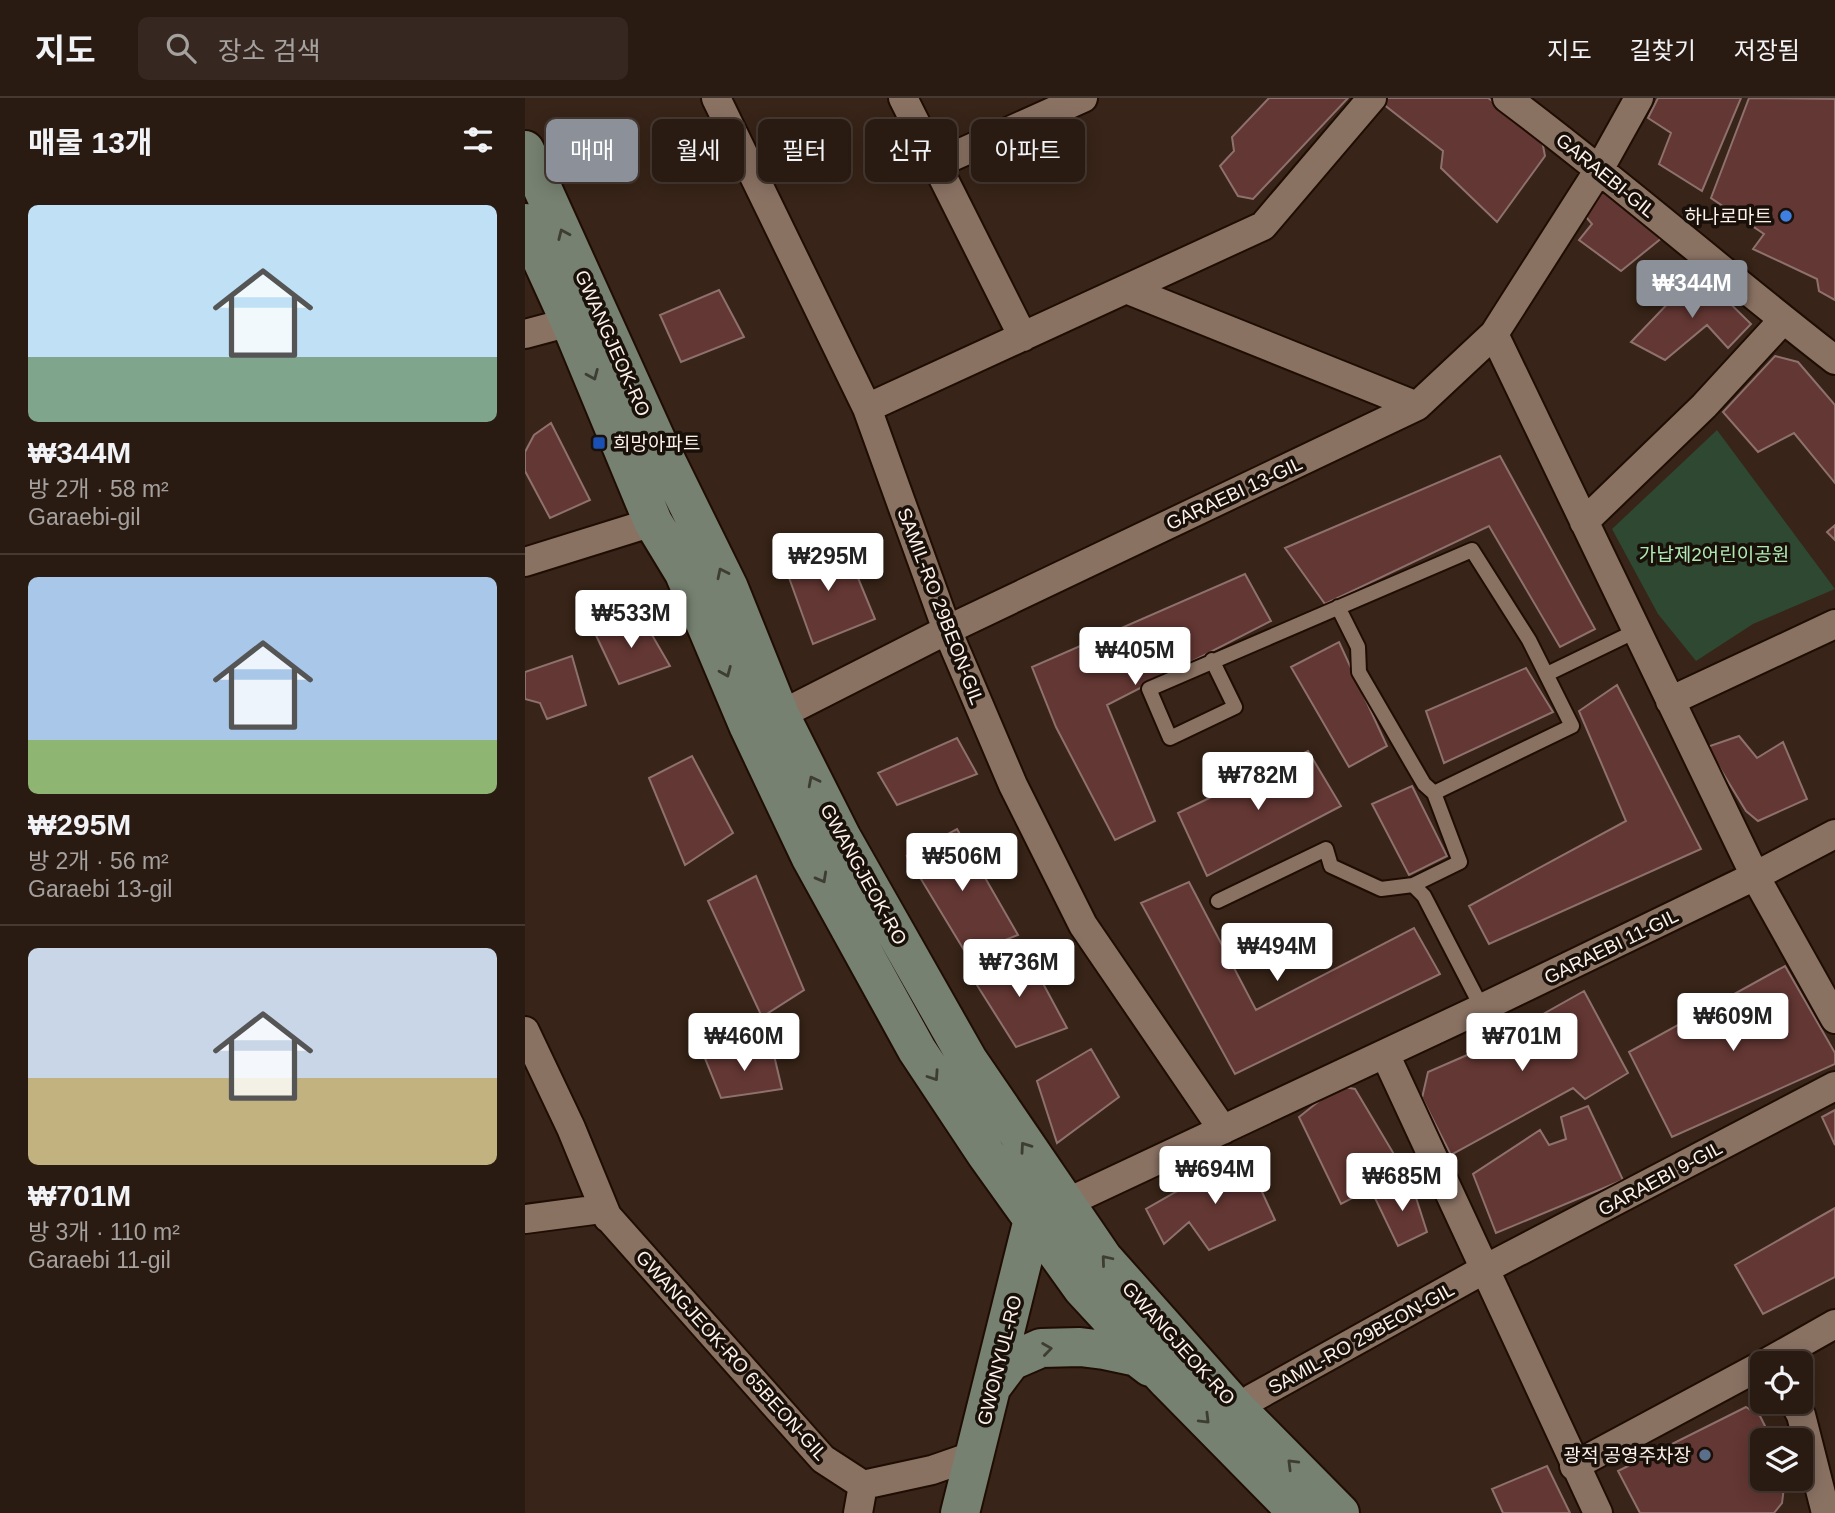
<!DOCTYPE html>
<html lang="ko">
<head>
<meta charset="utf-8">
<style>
	:root { --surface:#2a1b12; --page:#362820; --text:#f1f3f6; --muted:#a5a19f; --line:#463932; --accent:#8c9099 }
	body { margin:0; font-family:Helvetica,"Noto Sans KR",sans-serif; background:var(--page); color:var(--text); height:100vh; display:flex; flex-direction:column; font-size:26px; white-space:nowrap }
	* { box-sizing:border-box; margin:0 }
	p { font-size:23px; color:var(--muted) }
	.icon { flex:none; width:38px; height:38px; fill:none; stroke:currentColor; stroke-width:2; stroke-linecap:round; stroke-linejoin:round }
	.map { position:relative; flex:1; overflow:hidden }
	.details { display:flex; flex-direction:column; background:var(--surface); width:525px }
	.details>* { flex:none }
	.banner { position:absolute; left:21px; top:21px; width:665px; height:63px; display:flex; gap:14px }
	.tools { position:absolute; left:1225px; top:1253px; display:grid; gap:14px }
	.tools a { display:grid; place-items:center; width:63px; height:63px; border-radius:10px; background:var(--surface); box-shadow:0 4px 18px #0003,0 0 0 2px var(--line); font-size:35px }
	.price { position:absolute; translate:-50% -60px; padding:0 16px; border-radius:7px; background:#fff; color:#222; font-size:23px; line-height:46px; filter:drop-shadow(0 2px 4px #0008) }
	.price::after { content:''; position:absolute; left:50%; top:42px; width:21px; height:16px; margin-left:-10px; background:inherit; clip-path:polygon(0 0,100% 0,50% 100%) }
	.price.on { background:var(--accent); color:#fff }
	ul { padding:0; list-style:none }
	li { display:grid; align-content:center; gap:14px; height:371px; padding:0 28px }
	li+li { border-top:2px solid var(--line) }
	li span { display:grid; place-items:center; height:217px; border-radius:10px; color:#555 }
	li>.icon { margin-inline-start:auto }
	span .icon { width:126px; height:126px; fill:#fffc; stroke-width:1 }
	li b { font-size:30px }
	h2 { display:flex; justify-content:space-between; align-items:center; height:84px; padding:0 28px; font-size:30px }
	.pill { padding:0 24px; border-radius:10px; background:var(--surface); box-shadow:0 4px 18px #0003,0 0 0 2px var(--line); font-size:24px; line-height:63px }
	.pill.on { background:var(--accent); color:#fff }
	header { display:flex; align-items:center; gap:42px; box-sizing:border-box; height:98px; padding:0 35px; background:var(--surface); border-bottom:2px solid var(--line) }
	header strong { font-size:33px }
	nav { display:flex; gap:38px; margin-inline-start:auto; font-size:24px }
	.search { width:490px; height:63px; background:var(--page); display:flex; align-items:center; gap:18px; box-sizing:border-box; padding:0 24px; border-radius:10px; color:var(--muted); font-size:26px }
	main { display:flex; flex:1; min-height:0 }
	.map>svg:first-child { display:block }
	.green { fill:#2e4831 }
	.building { fill:#633733; stroke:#8e716d; stroke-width:2 }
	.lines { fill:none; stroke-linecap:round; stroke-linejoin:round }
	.lane-casing { stroke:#1f0d03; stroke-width:18 }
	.street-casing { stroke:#1f0d03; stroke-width:32 }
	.secondary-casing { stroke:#1f0d03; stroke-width:42 }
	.lane { stroke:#8a7263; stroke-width:14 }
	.street { stroke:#8a7263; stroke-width:28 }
	.secondary { stroke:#768171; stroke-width:38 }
	.oneway { stroke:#3e3d33 }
	.shop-dot { fill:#3f7fe0; stroke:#19100a; stroke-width:2.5 }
	.transit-dot { fill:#1a4fb4; stroke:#19100a; stroke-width:2.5 }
	.service-dot { fill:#5c6f8a; stroke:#19100a; stroke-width:2.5 }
	.labels { text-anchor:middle; stroke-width:7; stroke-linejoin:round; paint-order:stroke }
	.street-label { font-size:19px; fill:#fdf2eb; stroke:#19100a }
	.poi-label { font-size:19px; fill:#fdf2eb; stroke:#19100a; text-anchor:end }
	.park-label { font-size:19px; fill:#afeab4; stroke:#19100a }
</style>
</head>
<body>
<header>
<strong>지도</strong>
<div class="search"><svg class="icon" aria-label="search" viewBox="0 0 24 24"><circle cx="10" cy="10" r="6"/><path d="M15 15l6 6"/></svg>장소 검색</div>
<nav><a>지도</a><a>길찾기</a><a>저장됨</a></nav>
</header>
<main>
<section class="details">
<h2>매물 13개<svg class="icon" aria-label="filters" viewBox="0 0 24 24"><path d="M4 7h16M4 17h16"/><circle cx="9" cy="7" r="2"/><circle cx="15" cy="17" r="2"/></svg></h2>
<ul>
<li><span style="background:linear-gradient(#bfe0f5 70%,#7fa58c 0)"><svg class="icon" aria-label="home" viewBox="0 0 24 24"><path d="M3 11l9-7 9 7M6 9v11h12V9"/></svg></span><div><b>₩344M</b><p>방 2개 · 58 m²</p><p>Garaebi-gil</p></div></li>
<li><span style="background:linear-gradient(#a9c7e8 75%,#8fb573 0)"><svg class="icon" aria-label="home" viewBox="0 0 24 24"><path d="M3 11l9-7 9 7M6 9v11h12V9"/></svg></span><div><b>₩295M</b><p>방 2개 · 56 m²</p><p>Garaebi 13-gil</p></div></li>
<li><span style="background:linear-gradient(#c9d6e8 60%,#c2b280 0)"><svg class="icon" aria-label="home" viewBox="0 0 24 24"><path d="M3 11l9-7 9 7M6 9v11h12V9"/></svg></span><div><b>₩701M</b><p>방 3개 · 110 m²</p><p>Garaebi 11-gil</p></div></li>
</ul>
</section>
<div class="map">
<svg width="1310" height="1415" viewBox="0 0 1310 1415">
	<rect width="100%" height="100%" fill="#382418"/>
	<!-- green -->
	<path class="green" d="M1192,332L1310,491L1228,526L1171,563L1133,516L1087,431Z"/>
	<!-- building -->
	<path class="building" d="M744,0H823L728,101L713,98L695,68L709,53L707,39Z
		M856,0H963L1016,37L1020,58L972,124L916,70L918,53L853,2Z
		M1133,0H1216L1177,93L1134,66L1146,35L1123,20Z
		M1224,0L1310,1V202L1294,193L1292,181L1228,151L1239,136L1186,100Z
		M1075,87L1138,139L1096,173L1054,142L1067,126L1056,113Z
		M1173,174L1226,226L1203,250L1182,227L1140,262L1106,244Z
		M194,192L219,239L156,264L135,217Z
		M1250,258L1273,264L1310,307V385L1269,335L1233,354L1198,314Z
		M26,325L65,402L25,420L0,373V354L9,337Z
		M975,358L1070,531L1035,549L964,428L800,506L760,450Z
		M1310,427V442L1302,434Z
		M319,446L350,521L288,546L258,463Z
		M720,476L746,523L582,607L630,723L590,742L531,629L507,569Z
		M116,518L145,568L94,586L69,533Z
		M814,544L862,648L824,669L766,569Z
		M47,558L61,607L22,621L15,605L0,601V574Z
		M1001,570L1028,614L919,665L901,613Z
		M1092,587L1176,751L964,846L944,808L1101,723L1054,613Z
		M1214,638L1232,660L1258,644L1282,701L1233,723L1221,713L1182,649Z
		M432,640L452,676L372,707L353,675Z
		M783,653L816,708L682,778L653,715Z
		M167,658L208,735L160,767L124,680Z
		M887,688L922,758L884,777L847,706Z
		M432,731L493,837L442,857L382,758Z
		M231,778L279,892L237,919L183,803Z
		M664,784L731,912L889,830L915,876L710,976L616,805Z
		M500,852L542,930L491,949L445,876Z
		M1260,868L1310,955V966L1147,1039L1104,954Z
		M1059,893L1103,975L1060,1001L1048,990L926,1057L897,1000L903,974L956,951Z
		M566,951L594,999L532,1045L512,983Z
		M248,953L257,991L196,1000L179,958Z
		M813,988L830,991L879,1073L816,1106L774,1019Z
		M1063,1008L1098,1082L971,1135L948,1076L1015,1032L1024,1047L1041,1041L1036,1019Z
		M1310,1012V1047L1297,1019Z
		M719,1055L750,1122L684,1152L664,1124L639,1146L621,1111Z
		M885,1081L902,1134L873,1148L850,1100Z
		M1310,1110V1179L1238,1216L1210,1167Z
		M1221,1309L1235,1318L1247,1342H1237V1381H1260L1257,1405L1249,1415H1115L1093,1373Z
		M1022,1368L1045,1415H978L967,1391Z"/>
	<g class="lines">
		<!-- lane casing -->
		<g class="lane-casing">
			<path id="lane" d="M813,509L833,549L834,574L899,686L909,695L935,764L888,787L899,798L957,910
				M687,562L710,609L645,640L624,591L947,452L1004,542L1047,628L909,695
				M1022,576L1111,533
				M693,803L801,751L806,768L856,791L888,787"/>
		</g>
		<!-- street casing -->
		<g class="street-casing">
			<path id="street" d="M191,0L342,310L422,532L488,687L558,827L698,1032
				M378,0L498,239
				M982,0C1094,84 1199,176 1310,262
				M411,66L558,0
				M601,191L892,308
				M0,236L45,224
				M969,236L1230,778L1310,921
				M342,310L738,128L847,0
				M1059,424L1179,308L1258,222
				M0,464L128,424
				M1145,603L1310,526
				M255,617L422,532L892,308L969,236L1075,70L1114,0
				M0,933L46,1030L83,1120
				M860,956L1073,1415
				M524,1113L957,910L1230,778L1310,736
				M0,1121L76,1111L298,1361L338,1387L407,1372L450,1357
				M1241,1265L1310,1226
				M1269,1304L1276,1317L1301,1415
				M712,1311L728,1300L960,1171L1310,988
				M1049,1368L1237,1267
				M333,1415L338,1387"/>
		</g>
		<!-- secondary casing -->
		<g class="secondary-casing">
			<path id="secondary" d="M0,52L135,350L204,490L255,617L317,740L443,962L578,1160L712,1311L815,1415
				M0,125L45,224L128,424L159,475L224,629L285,758L392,952L461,1056L557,1190L643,1283L773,1415
				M468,1287L486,1263L516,1250L555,1249L579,1252L612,1259L625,1269
				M435,1415L508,1121"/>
		</g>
		<!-- lane -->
		<use href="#lane" class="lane"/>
		<!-- street -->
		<use href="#street" class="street"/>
		<!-- secondary -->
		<use href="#secondary" class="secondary"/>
	</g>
	<!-- one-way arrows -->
	<defs><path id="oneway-chevron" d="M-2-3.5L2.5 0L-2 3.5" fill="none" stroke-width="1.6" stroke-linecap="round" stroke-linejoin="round" transform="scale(1.75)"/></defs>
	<g class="oneway">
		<use href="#oneway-chevron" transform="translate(38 136) rotate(-114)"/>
		<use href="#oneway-chevron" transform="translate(68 277) rotate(67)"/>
		<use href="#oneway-chevron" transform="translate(197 475) rotate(-116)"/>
		<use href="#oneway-chevron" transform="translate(201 574) rotate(67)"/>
		<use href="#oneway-chevron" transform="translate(288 683) rotate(-117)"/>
		<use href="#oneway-chevron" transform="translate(297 780) rotate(61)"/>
		<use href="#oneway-chevron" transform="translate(409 978) rotate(56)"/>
		<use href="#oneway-chevron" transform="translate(500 1049) rotate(-125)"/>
		<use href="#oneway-chevron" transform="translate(581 1162) rotate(-130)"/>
		<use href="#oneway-chevron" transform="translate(522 1251) rotate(-8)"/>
		<use href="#oneway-chevron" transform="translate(680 1321) rotate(45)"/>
		<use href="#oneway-chevron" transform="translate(767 1366) rotate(-135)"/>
	</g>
	<!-- markers -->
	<circle class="shop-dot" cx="1261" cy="118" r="7"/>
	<rect class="transit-dot" x="67" y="338" width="14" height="14" rx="3.5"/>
	<circle class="service-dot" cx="1180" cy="1357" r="7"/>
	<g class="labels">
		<!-- street labels -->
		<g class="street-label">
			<text transform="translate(1081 77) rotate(39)" y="7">GARAEBI-GIL</text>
			<text transform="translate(88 245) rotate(66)" y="7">GWANGJEOK-RO</text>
			<text transform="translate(709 395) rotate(-25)" y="7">GARAEBI 13-GIL</text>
			<text transform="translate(416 508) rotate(69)" y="7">SAMIL-RO 29BEON-GIL</text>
			<text transform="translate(339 776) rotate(61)" y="7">GWANGJEOK-RO</text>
			<text transform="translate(1086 848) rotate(-26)" y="7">GARAEBI 11-GIL</text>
			<text transform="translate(1135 1080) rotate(-28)" y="7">GARAEBI 9-GIL</text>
			<text transform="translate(836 1240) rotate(-29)" y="7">SAMIL-RO 29BEON-GIL</text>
			<text transform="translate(654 1245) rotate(48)" y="7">GWANGJEOK-RO</text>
			<text transform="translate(207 1257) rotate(48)" y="7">GWANGJEOK-RO 65BEON-GIL</text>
			<text transform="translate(474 1262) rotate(-76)" y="7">GWONYUL-RO</text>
		</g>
		<!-- poi labels -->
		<g class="poi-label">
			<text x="1247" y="125">하나로마트</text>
			<text x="88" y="352" text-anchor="start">희망아파트</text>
			<text x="1166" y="1364">광적 공영주차장</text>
		</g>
		<!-- park labels -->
		<g class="park-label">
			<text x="1189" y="463">가납제2어린이공원</text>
		</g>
	</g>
</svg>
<div class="tools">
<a><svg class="icon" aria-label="locate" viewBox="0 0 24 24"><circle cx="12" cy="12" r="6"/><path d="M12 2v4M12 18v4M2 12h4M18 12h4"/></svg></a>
<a><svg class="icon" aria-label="layers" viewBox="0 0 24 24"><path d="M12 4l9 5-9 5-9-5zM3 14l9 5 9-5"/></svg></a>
</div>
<b class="price on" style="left:1167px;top:222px">₩344M</b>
<b class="price" style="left:303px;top:495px">₩295M</b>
<b class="price" style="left:106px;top:552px">₩533M</b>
<b class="price" style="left:610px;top:589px">₩405M</b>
<b class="price" style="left:733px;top:714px">₩782M</b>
<b class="price" style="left:437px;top:795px">₩506M</b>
<b class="price" style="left:752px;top:885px">₩494M</b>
<b class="price" style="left:494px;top:901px">₩736M</b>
<b class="price" style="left:1208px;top:955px">₩609M</b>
<b class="price" style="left:219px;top:975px">₩460M</b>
<b class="price" style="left:997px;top:975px">₩701M</b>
<b class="price" style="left:690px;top:1108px">₩694M</b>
<b class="price" style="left:877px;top:1115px">₩685M</b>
<div class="banner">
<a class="pill on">매매</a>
<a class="pill">월세</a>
<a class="pill">필터</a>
<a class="pill">신규</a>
<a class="pill">아파트</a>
</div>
</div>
</main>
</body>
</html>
